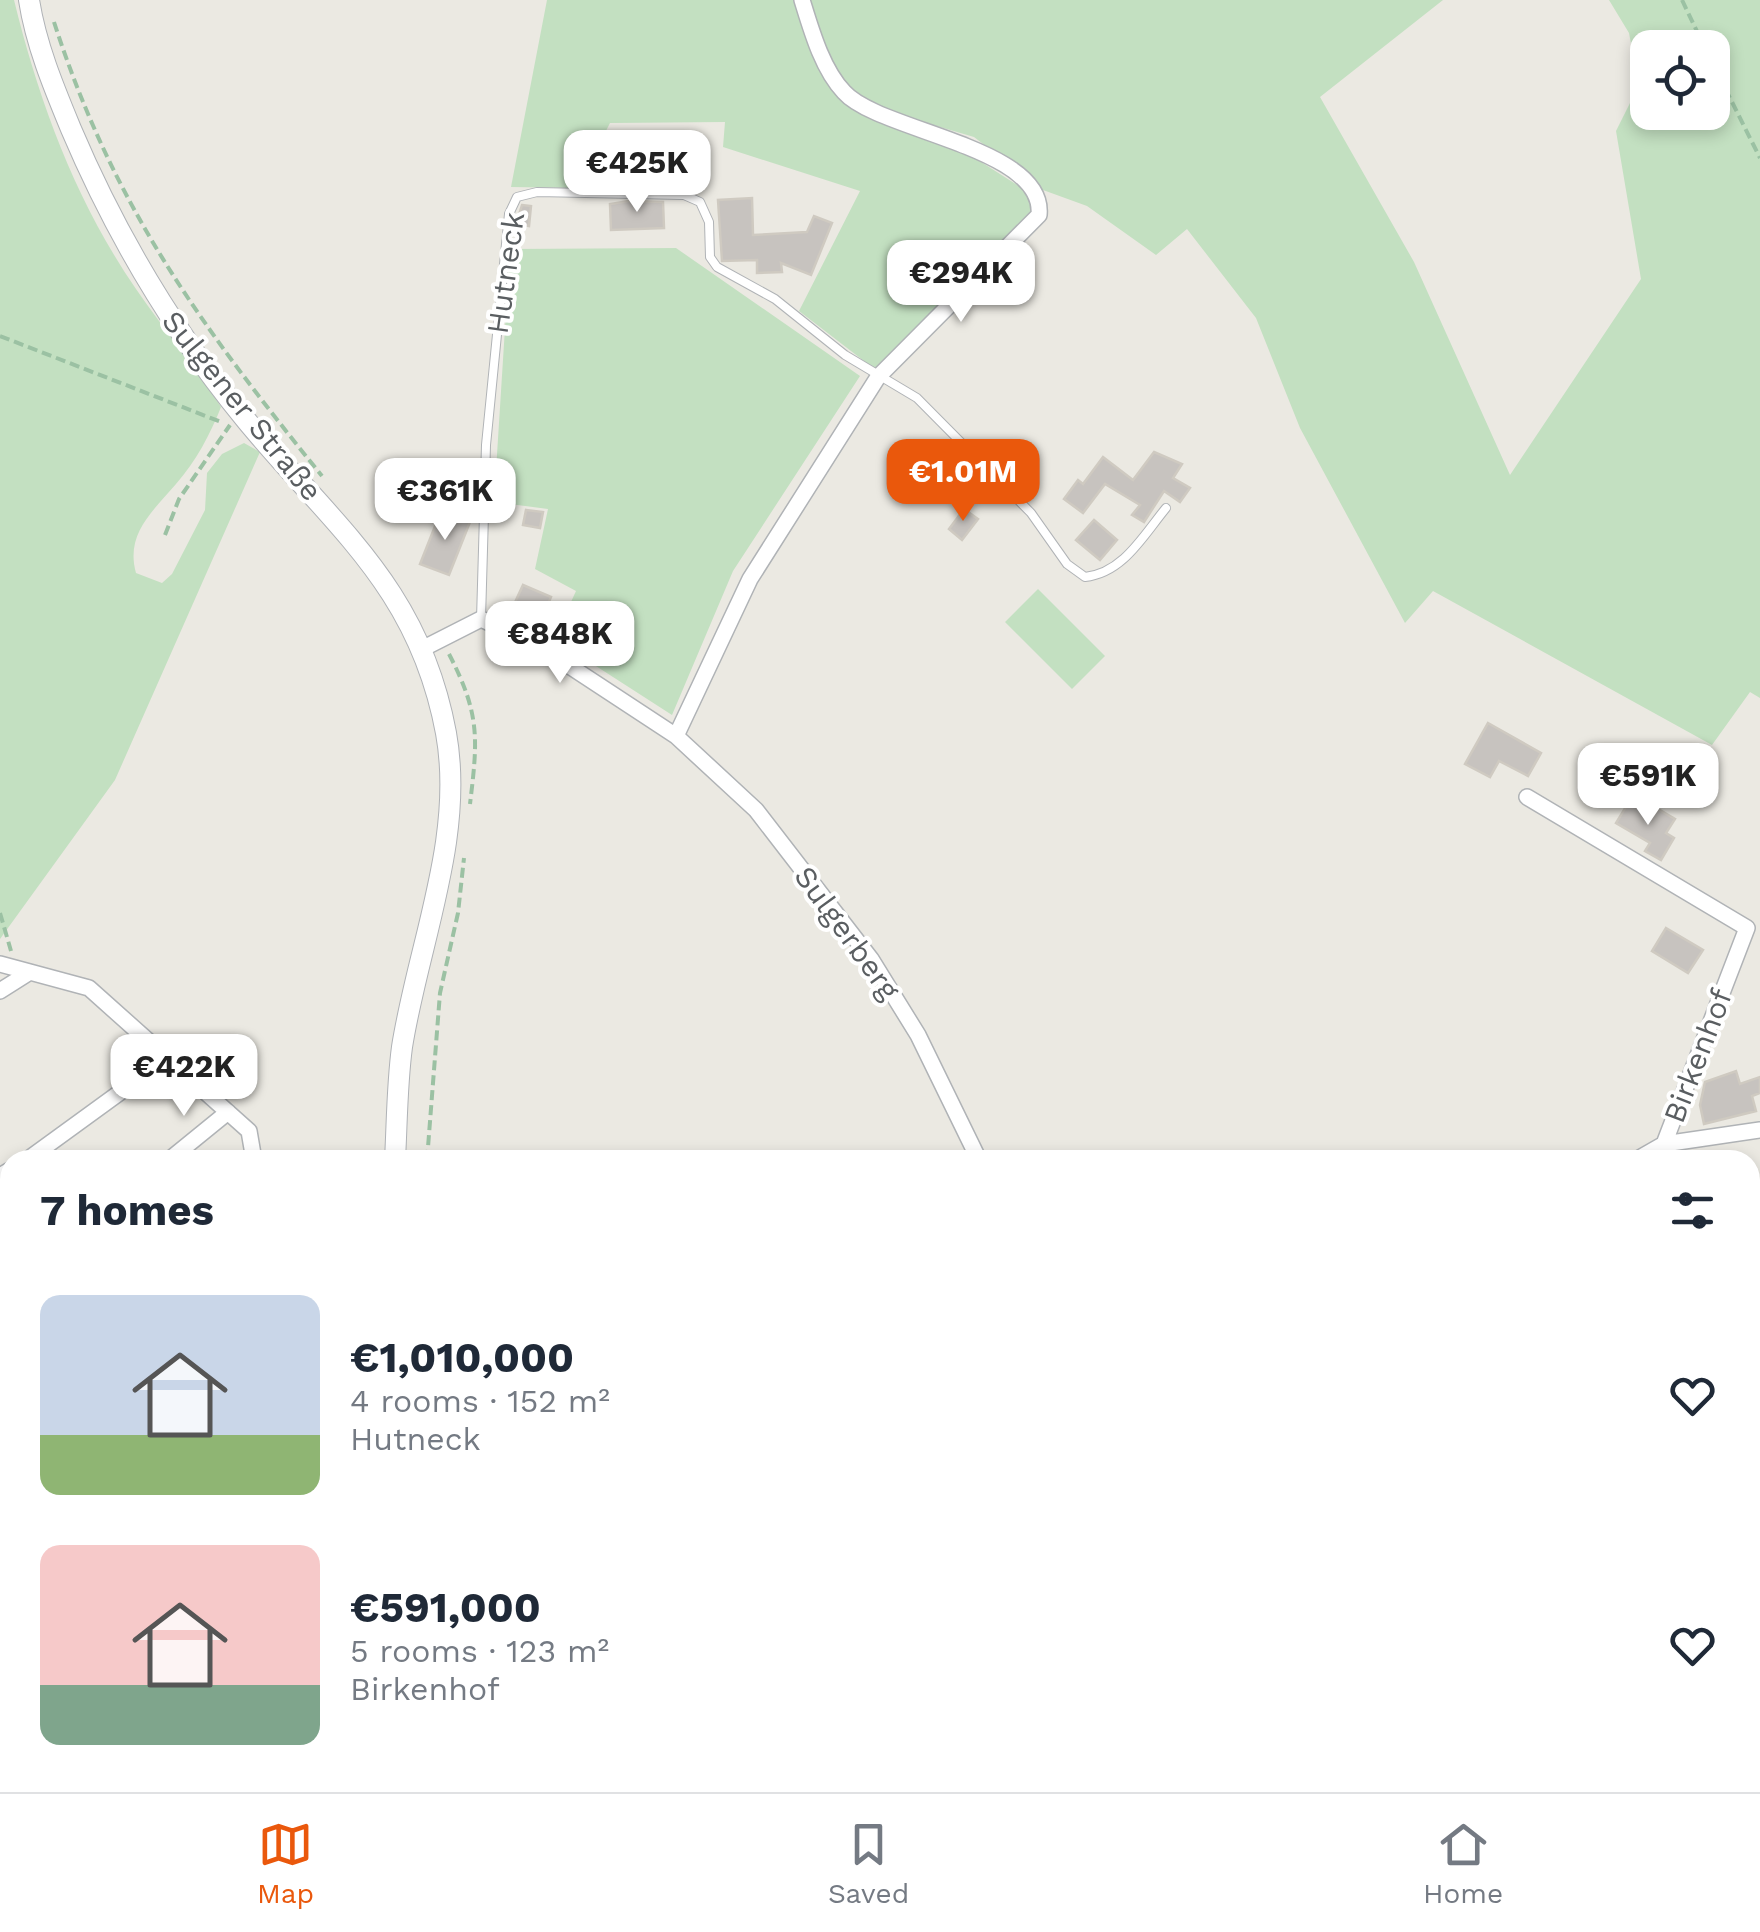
<!DOCTYPE html>
<html lang="en">
<head>
<meta charset="utf-8">
<style>
	:root { --surface:#fff; --page:#f2f2f3; --text:#1f2937; --muted:#747a83; --line:#e0e1e3; --accent:#ea580c }
	body { margin:0; font-family:"Work Sans",sans-serif; background:var(--page); color:var(--text); height:100vh; display:flex; flex-direction:column; font-size:38px; white-space:nowrap }
	* { box-sizing:border-box; margin:0 }
	p { font-size:32px; color:var(--muted) }
	.icon { flex:none; width:55px; height:55px; fill:none; stroke:currentColor; stroke-width:2; stroke-linecap:round; stroke-linejoin:round }
	.map { position:relative; flex:1; overflow:hidden }
	.sheet { position:absolute; left:0px; top:1150px; width:1760px; height:642px; display:flex; flex-direction:column; background:var(--surface); border-radius:30px 30px 0 0; box-shadow:0 5px 15px #0003 }
	.sheet>* { flex:none }
	.buttons { position:absolute; left:1630px; top:30px; display:grid; gap:20px }
	.buttons a { display:grid; place-items:center; width:100px; height:100px; border-radius:20px; background:var(--surface); box-shadow:0 5px 15px #0003; font-size:50px }
	.price { position:absolute; translate:-50% -85px; padding:0 22px; border-radius:20px; background:#fff; color:#222; font-size:32px; line-height:65px; filter:drop-shadow(0 2px 5px #0008) }
	.price::after { content:''; position:absolute; left:50%; top:60px; width:30px; height:22px; margin-left:-15px; background:inherit; clip-path:polygon(0 0,100% 0,50% 100%) }
	.price.selected { background:var(--accent); color:#fff }
	ul { padding:0; list-style:none }
	li { display:flex; align-items:center; gap:30px; height:250px; padding:0 40px }
	li span { display:grid; place-items:center; flex:none; width:280px; height:200px; border-radius:20px; color:#555 }
	li>.icon { margin-inline-start:auto }
	span .icon { width:120px; height:120px; fill:#fffc; stroke-width:1 }
	li b { font-size:42px }
	h2 { display:flex; justify-content:space-between; align-items:center; height:120px; padding:0 40px; font-size:42px }
	.menu { display:flex; justify-content:space-around; align-items:center; height:140px; border-top:2px solid var(--line); background:var(--surface); font-size:28px; color:var(--muted) }
	.menu a { display:grid; justify-items:center; gap:5px }
	.menu .selected { color:var(--accent) }
	.map>svg:first-child { display:block }
	.green { fill:#c3e0c1; fill-rule:evenodd }
	.building { fill:#c7c3bf; stroke:#cfcac1; stroke-width:2.5 }
	.lines { fill:none; stroke-linecap:round; stroke-linejoin:round }
	.service-casing { stroke:#b0b3b6; stroke-width:10 }
	.minor-casing { stroke:#b0b3b6; stroke-width:18 }
	.secondary-casing { stroke:#afb2b6; stroke-width:22 }
	.path { stroke:#9bc1a3; stroke-width:4; stroke-dasharray:10 5; stroke-linecap:butt }
	.service { stroke:#fff; stroke-width:8 }
	.minor { stroke:#fff; stroke-width:15 }
	.secondary { stroke:#fff; stroke-width:20 }
	.labels { text-anchor:middle; stroke-width:8; stroke-linejoin:round; paint-order:stroke }
	.street-label { font-size:30px; fill:#5a5e61; stroke:#fff }
</style>
</head>
<body>
<div class="map">
<svg width="1760" height="1792" viewBox="0 0 1760 1792">
	<rect width="100%" height="100%" fill="#ebe9e2"/>
	<!-- green -->
	<path class="green" d="M0,0H14C39,102 76,202 136,289C163,329 196,366 221,407C210,435 196,461 176,484C153,511 125,534 136,573L162,583L172,574L205,510L207,473L222,454L244,443L260,452L115,780L0,939Z
		M547,0H795L838,95L967,153L1028,192L1036,214L877,371L799,311L860,191L723,147L725,122L610,123L577,188L511,187Z
		M806,0H1443L1320,97L1414,262L1510,475L1641,279L1616,131L1639,85L1629,33L1609,0H1760V698L1750,692L1712,745L1433,591L1405,623L1300,428L1256,318L1187,229L1156,255L1087,206L1043,190L974,137L896,114L854,95L827,57ZM1648,48H1712V112H1648Z
		M676,248L860,376L733,571L672,715L554,639L576,591L535,569L548,509L494,502L510,249Z
		M1038,589L1105,656L1072,689L1005,622Z
		M1760,1435V1518L1750,1525V1442Z"/>
	<!-- building -->
	<path class="building" d="M678,152H701L700,176H677Z
		M647,170L648,187L628,186L627,171Z
		M752,198L753,235L807,232L814,216L832,223L811,275L781,263L782,272L757,273V260L722,261L718,200Z
		M629,201L663,202L664,228L611,230L610,204Z
		M522,205L531,206L529,226L516,224Z
		M1154,452L1182,464L1173,478L1190,488L1180,502L1164,491L1144,522L1132,515L1140,505L1105,484L1083,513L1064,499L1078,480L1083,484L1103,457L1133,480Z
		M403,467L429,477L421,497L395,487Z
		M964,509L978,519L962,540L949,529Z
		M526,510L543,512L540,528L523,525Z
		M441,511L470,522L449,575L420,564Z
		M1094,520L1117,540L1100,560L1076,540Z
		M523,585L551,597L548,604L558,609L550,627L511,611Z
		M1488,723L1541,753L1528,776L1499,761L1490,777L1465,764Z
		M1630,800L1654,815L1658,809L1675,819L1666,833L1674,838L1661,860L1645,851L1650,843L1616,823Z
		M1666,928L1703,950L1688,973L1652,951Z
		M1736,1071L1740,1084L1760,1077V1093L1752,1096L1756,1111L1704,1124L1700,1105L1705,1082Z"/>
	<g class="lines">
		<!-- service casing -->
		<g class="service-casing">
			<path id="service" d="M481,619L486,445L509,214L517,197L537,192L684,195L700,202L709,222L710,257L717,267L775,299L845,355L917,398L1031,513L1067,564L1085,577C1123,573 1143,536 1166,508
				M580,1782L584,1792"/>
		</g>
		<!-- minor casing -->
		<g class="minor-casing">
			<path id="minor" d="M422,649L481,619L539,646L676,736L756,810L871,959L918,1035L979,1160
				M676,736L750,579L878,377L1039,215C1046,147 878,131 844,92C822,69 811,29 802,0
				M1527,797L1747,928L1664,1144
				M0,964L89,988L249,1131L254,1160
				M0,991L30,972
				M27,1160L170,1056
				M169,1160L228,1112
				M1636,1160L1664,1144L1760,1130
				M0,1176L10,1170
				M0,1298L10,1310
				M0,1479L10,1469
				M0,1592L10,1613
				M1750,1675L1760,1673
				M92,1782L97,1792
				M49,1792L63,1782
				M143,1792L157,1782
				M918,1792L924,1782"/>
		</g>
		<!-- secondary casing -->
		<g class="secondary-casing">
			<path id="secondary" d="M29,0C36,45 54,88 71,129C116,235 173,331 246,420C334,527 419,587 446,733C465,837 418,945 402,1047C397,1084 397,1123 395,1160
				M336,1792L337,1782"/>
		</g>
		<!-- path -->
		<path class="path" d="M1682,0L1705,48
			M54,22C114,208 201,326 322,476
			M1712,62L1760,158
			M0,336L221,422
			M165,535L179,499L230,425
			M449,654C480,714 478,738 470,804
			M0,913L11,951
			M427,1160L440,993L458,913L464,858
			M1750,1486L1760,1481
			M1149,1782L1151,1792
			M1326,1792L1344,1782"/>
		<!-- service -->
		<use href="#service" class="service"/>
		<!-- minor -->
		<use href="#minor" class="minor"/>
		<!-- secondary -->
		<use href="#secondary" class="secondary"/>
	</g>
	<g class="labels">
		<!-- street labels -->
		<g class="street-label">
			<text transform="translate(506 273) rotate(-82)" y="10">Hutneck</text>
			<text transform="translate(242 406) rotate(51)" y="10">Sulgener Straße</text>
			<text transform="translate(847 933) rotate(54)" y="10">Sulgerberg</text>
			<text transform="translate(1698 1056) rotate(-69)" y="10">Birkenhof</text>
		</g>
	</g>
</svg>
<div class="buttons">
<a><svg class="icon" aria-label="locate" viewBox="0 0 24 24"><circle cx="12" cy="12" r="6"/><path d="M12 2v4M12 18v4M2 12h4M18 12h4"/></svg></a>
</div>
<b class="price" style="left:637px;top:215px">€425K</b>
<b class="price" style="left:961px;top:325px">€294K</b>
<b class="price selected" style="left:963px;top:524px">€1.01M</b>
<b class="price" style="left:445px;top:543px">€361K</b>
<b class="price" style="left:560px;top:686px">€848K</b>
<b class="price" style="left:1648px;top:828px">€591K</b>
<b class="price" style="left:184px;top:1119px">€422K</b>
<section class="sheet">
<h2>7 homes<svg class="icon" aria-label="filters" viewBox="0 0 24 24"><path d="M4 7h16M4 17h16"/><circle cx="9" cy="7" r="2"/><circle cx="15" cy="17" r="2"/></svg></h2>
<ul>
<li><span style="background:linear-gradient(#c9d6e8 70%,#8fb573 0)"><svg class="icon" aria-label="home" viewBox="0 0 24 24"><path d="M3 11l9-7 9 7M6 9v11h12V9"/></svg></span><div><b>€1,010,000</b><p>4 rooms · 152 m²</p><p>Hutneck</p></div><svg class="icon" aria-label="heart" viewBox="0 0 24 24"><path d="M12 20l-8-8c-3-5 5-10 8-4 3-6 11-1 8 4z"/></svg></li>
<li><span style="background:linear-gradient(#f6c9c9 70%,#7fa58c 0)"><svg class="icon" aria-label="home" viewBox="0 0 24 24"><path d="M3 11l9-7 9 7M6 9v11h12V9"/></svg></span><div><b>€591,000</b><p>5 rooms · 123 m²</p><p>Birkenhof</p></div><svg class="icon" aria-label="heart" viewBox="0 0 24 24"><path d="M12 20l-8-8c-3-5 5-10 8-4 3-6 11-1 8 4z"/></svg></li>
</ul>
</section>
</div>
<nav class="menu">
<a class="selected"><svg class="icon" aria-label="map" viewBox="0 0 24 24"><path d="M3 6l6-2 6 2 6-2v14l-6 2-6-2-6 2zM9 4v14M15 6v14"/></svg>Map</a>
<a><svg class="icon" aria-label="saved" viewBox="0 0 24 24"><path d="M7 4h10v16l-5-4-5 4z"/></svg>Saved</a>
<a><svg class="icon" aria-label="home" viewBox="0 0 24 24"><path d="M3 11l9-7 9 7M6 9v11h12V9"/></svg>Home</a>
</nav>
</body>
</html>
